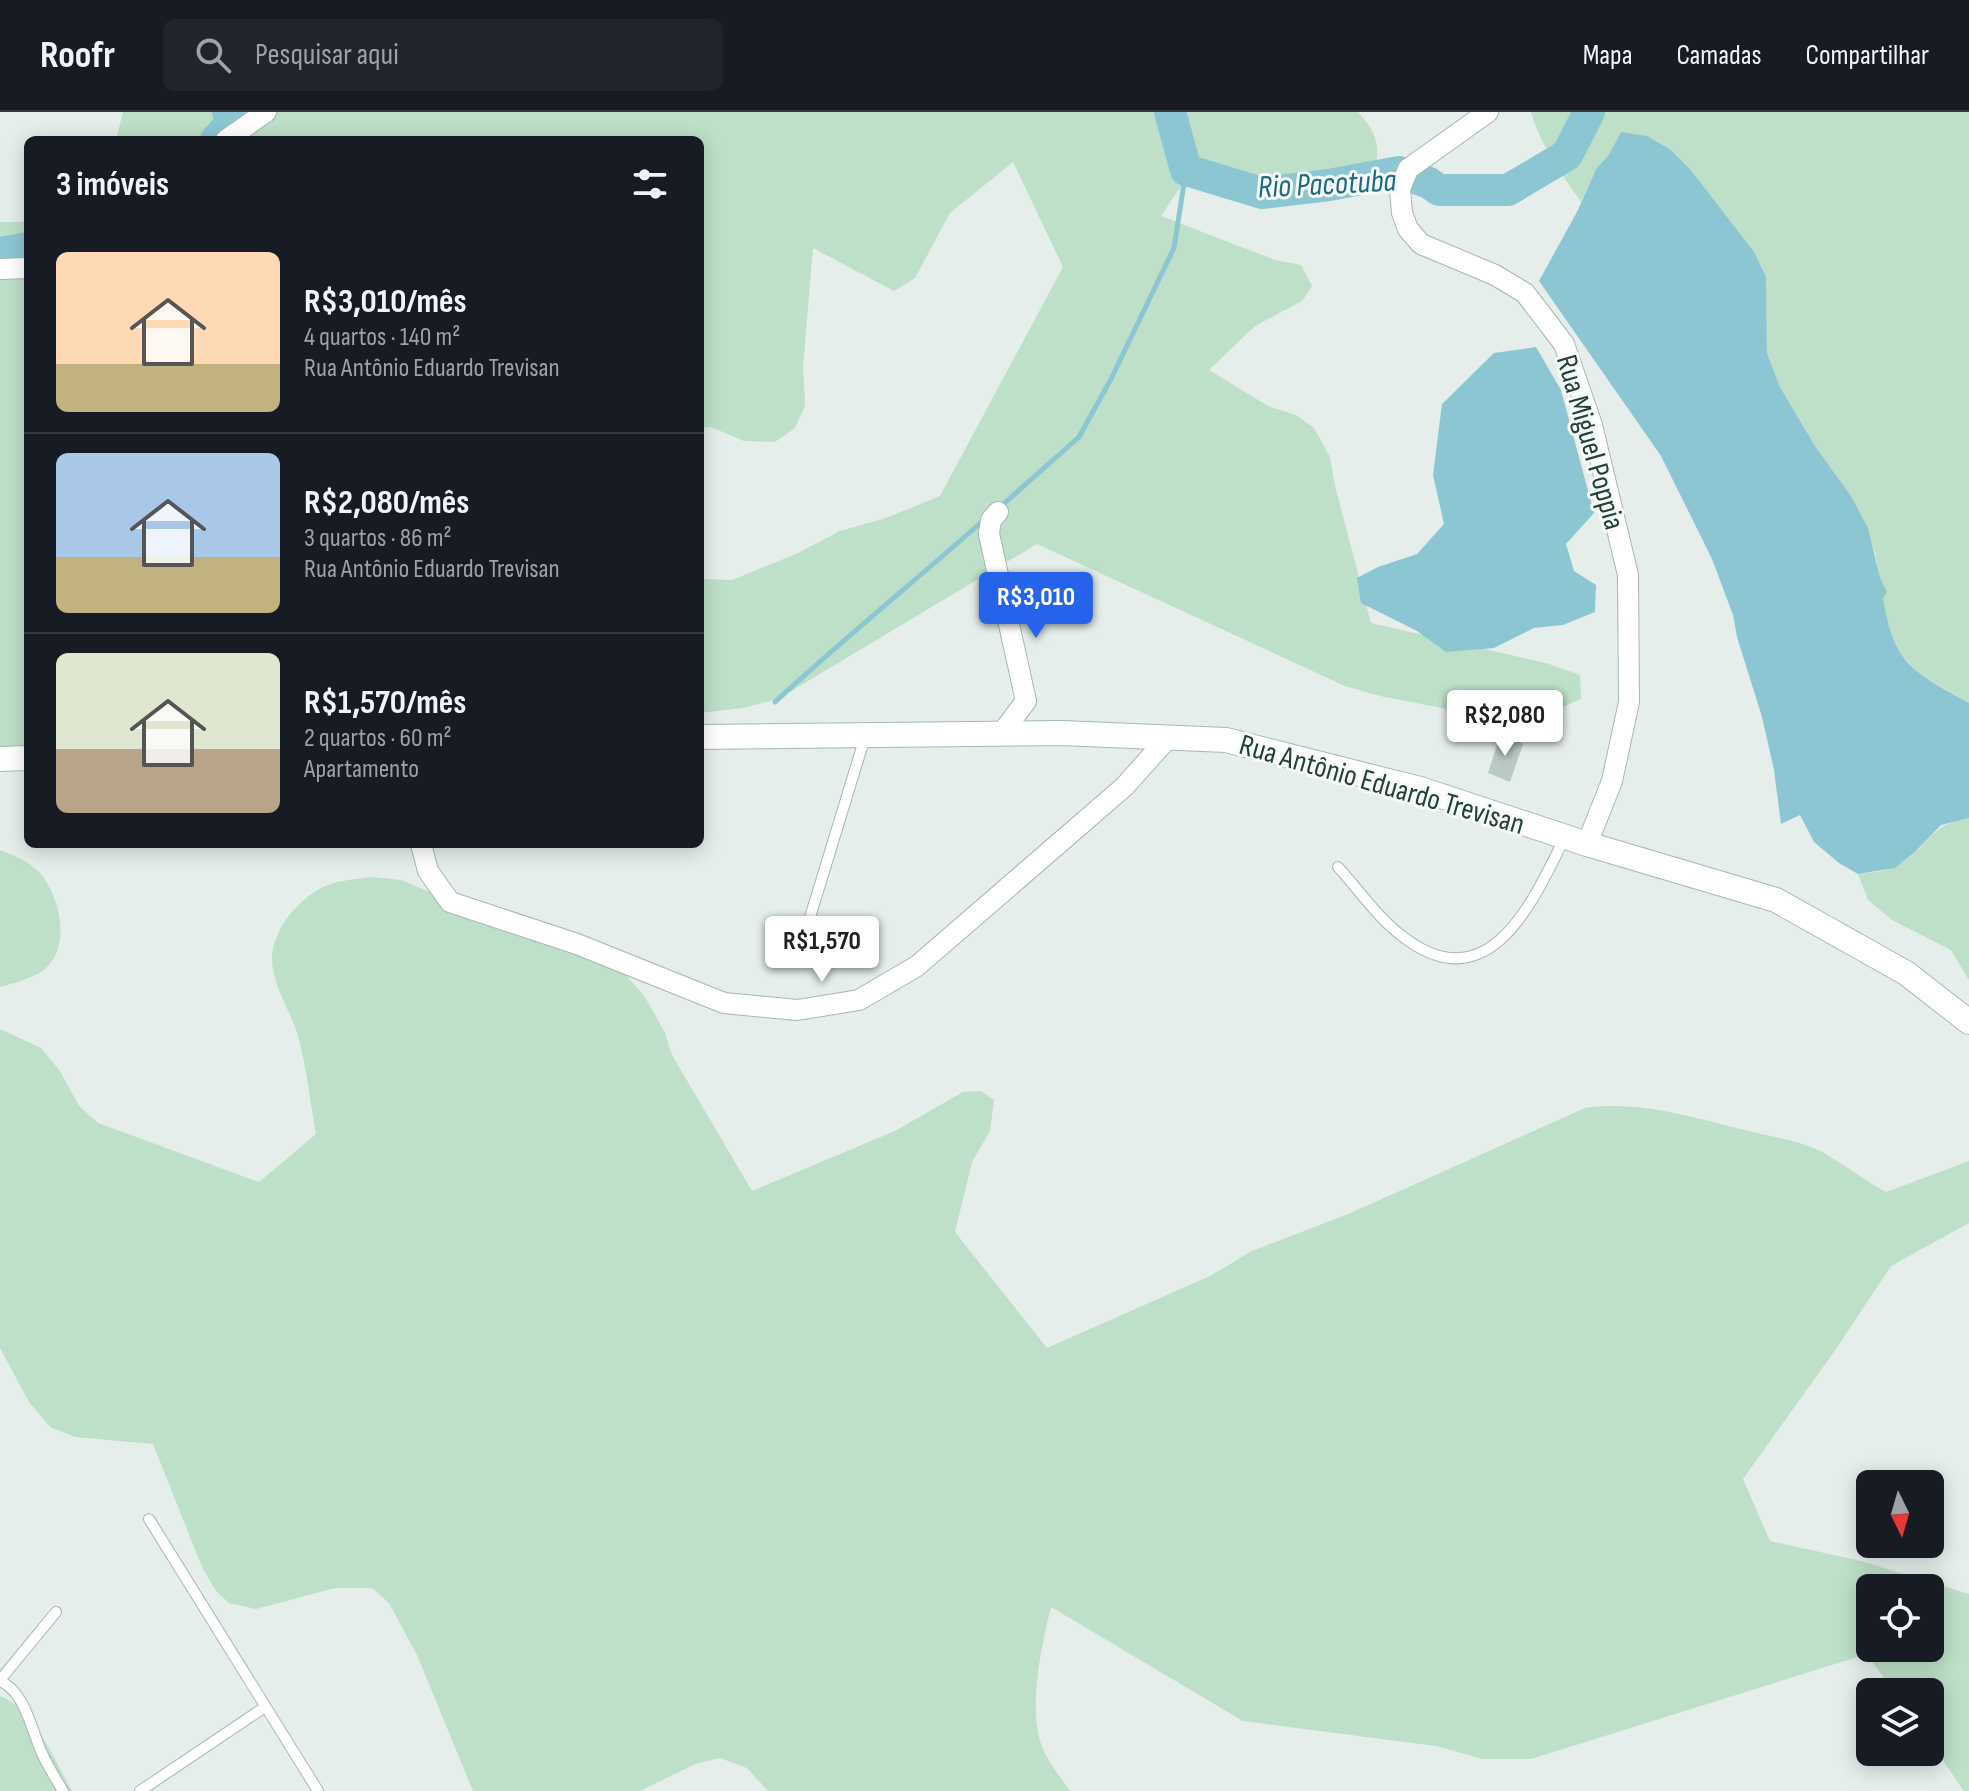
<!DOCTYPE html>
<html lang="pt">
<head>
<meta charset="utf-8">
<style>
	:root { --surface:#171b24; --page:#20242c; --text:#f1f3f6; --muted:#9ea1a6; --line:#363941; --accent:#2563eb }
	body { margin:0; font-family:"Sofia Sans Condensed",sans-serif; background:var(--page); color:var(--text); height:100vh; display:flex; flex-direction:column; font-size:30px; white-space:nowrap }
	* { box-sizing:border-box; margin:0 }
	p { font-size:26px; color:var(--muted) }
	.icon { flex:none; width:44px; height:44px; fill:none; stroke:currentColor; stroke-width:2; stroke-linecap:round; stroke-linejoin:round }
	.map { position:relative; flex:1; overflow:hidden }
	.details { position:absolute; left:24px; top:24px; width:680px; height:712px; display:flex; flex-direction:column; background:var(--surface); border-radius:12px; box-shadow:0 4px 20px #0003 }
	.details>* { flex:none }
	.needle { width:52px; rotate:175deg }
	.tools { position:absolute; left:1856px; top:1358px; display:grid; gap:16px }
	.tools a { display:grid; place-items:center; width:88px; height:88px; border-radius:12px; background:var(--surface); box-shadow:0 4px 20px #0003; font-size:40px }
	.price { position:absolute; translate:-50% -68px; padding:0 18px; border-radius:8px; background:#fff; color:#222; font-size:26px; line-height:52px; filter:drop-shadow(0 2px 4px #0008) }
	.price::after { content:''; position:absolute; left:50%; top:48px; width:24px; height:18px; margin-left:-12px; background:inherit; clip-path:polygon(0 0,100% 0,50% 100%) }
	.price.active { background:var(--accent); color:#fff }
	ul { padding:0; list-style:none }
	li { display:flex; align-items:center; gap:24px; height:200px; padding:0 32px }
	li+li { border-top:2px solid var(--line) }
	li span { display:grid; place-items:center; flex:none; width:224px; height:160px; border-radius:12px; color:#555 }
	li>.icon { margin-inline-start:auto }
	span .icon { width:96px; height:96px; fill:#fffc; stroke-width:1 }
	li b { font-size:34px }
	h2 { display:flex; justify-content:space-between; align-items:center; height:96px; padding:0 32px; font-size:34px }
	header { display:flex; align-items:center; gap:48px; box-sizing:border-box; height:112px; padding:0 40px; background:var(--surface); border-bottom:2px solid var(--line) }
	header strong { font-size:38px }
	nav { display:flex; gap:44px; margin-inline-start:auto; font-size:28px }
	.search { width:560px; height:72px; background:var(--page); display:flex; align-items:center; gap:20px; box-sizing:border-box; padding:0 28px; border-radius:12px; color:var(--muted); font-size:30px }
	.map>svg:first-child { display:block }
	.green { fill:#bedfc8; fill-rule:evenodd }
	.water { fill:#8dc6d3 }
	.lines { fill:none; stroke-linecap:round; stroke-linejoin:round }
	.stream { stroke:#8dc6d3; stroke-width:5 }
	.river { stroke:#8dc6d3; stroke-width:32 }
	.building { fill:#bac9c4 }
	.lane-casing { stroke:#a7b7b2; stroke-width:12 }
	.street-casing { stroke:#a7b7b2; stroke-width:22 }
	.secondary-casing { stroke:#a3bab3; stroke-width:26 }
	.lane { stroke:#fff; stroke-width:10 }
	.street { stroke:#fff; stroke-width:20 }
	.secondary { stroke:#fff; stroke-width:24 }
	.labels { text-anchor:middle; stroke-width:6; stroke-linejoin:round; paint-order:stroke }
	.street-label { font-size:30px; fill:#24413a; stroke:#f6faf8 }
	.water-label { font-size:32px; font-style:italic; fill:#1c6a7e; stroke:#f6faf8 }
</style>
</head>
<body>
<header>
<strong>Roofr</strong>
<div class="search"><svg class="icon" aria-label="search" viewBox="0 0 24 24"><circle cx="10" cy="10" r="6"/><path d="M15 15l6 6"/></svg>Pesquisar aqui</div>
<nav><a>Mapa</a><a>Camadas</a><a>Compartilhar</a></nav>
</header>
<div class="map">
<svg width="1969" height="1679" viewBox="0 0 1969 1679">
	<rect width="100%" height="100%" fill="#e5eeeb"/>
	<!-- green -->
	<path class="green" d="M123,0H1358C1375,18 1381,33 1375,57L1349,74L1305,79L1277,74L1250,63L1197,50L1161,104L1275,148L1301,153L1312,174L1302,189L1255,214L1209,258L1268,294L1296,303L1314,316L1330,345L1335,374L1371,511L1546,551L1580,563L1581,587L1556,598L1499,602L1452,598L1380,584L1345,574L1037,432L778,587L743,596L700,601V467L732,468L796,442L840,419L886,406L940,384L1063,155L1013,50L950,101L915,166L894,179L813,136L803,255L805,294L795,316L775,330L744,329L711,315L700,316V28H116Z
		M1531,0H1969V591L1919,562L1897,538L1888,517L1875,440L1851,384L1815,334L1780,275L1767,241L1766,165L1690,57L1671,38L1596,57L1581,90C1561,61 1541,34 1531,0Z
		M28,107V640L0,643V110H22Z
		M1969,706V868L1951,838L1892,808L1868,788L1858,762C1870,760 1886,760 1896,754C1927,739 1929,711 1969,706Z
		M0,738C13,743 28,749 38,759C59,781 72,832 46,856C35,866 14,871 0,875Z
		M372,765L401,768L499,809L606,847L626,863L645,885L665,921L672,943L752,1079L895,1019L963,980L981,979L994,988L990,1019L972,1050L955,1120L1047,1236L1210,1164L1252,1139L1346,1103L1585,996C1642,988 1697,1007 1753,1020C1776,1026 1803,1029 1824,1041C1845,1053 1864,1068 1886,1080L1969,1049V1111L1891,1154L1836,1237L1743,1367L1770,1429L1861,1449L1969,1482V1679H1964L1930,1630V1580H1894L1867,1542L1531,1647H1483L1436,1634L1243,1609L1051,1495C1042,1531 1030,1588 1039,1625C1044,1645 1058,1662 1070,1679H768L747,1656L720,1646L695,1652L640,1679H473L417,1543L389,1491L372,1476H335L256,1497L229,1491L216,1479L202,1455L153,1332L75,1325L50,1315L29,1290L0,1236V917L41,936L60,959L79,994L98,1011L259,1070L316,1022C310,990 307,956 298,924C291,899 273,875 272,848C272,818 297,788 323,775C338,768 356,767 372,765ZM1870,1476H1930V1536H1870Z
		M0,1584C35,1597 54,1648 72,1679H0Z"/>
	<!-- water -->
	<path class="water" d="M1621,20L1647,24L1671,38L1690,57L1754,140L1766,165L1767,241L1780,275L1815,334L1851,384L1868,416L1880,466L1887,480L1883,486C1894,554 1913,559 1969,591V706L1941,713L1914,741L1895,756L1858,762L1839,751L1814,730L1800,703L1781,712L1774,658L1762,605L1737,525L1733,503L1712,447L1661,344L1539,169L1578,98L1596,57L1609,43Z
		M1536,235L1561,278L1594,401L1566,432L1574,459L1596,473L1595,500L1563,513L1534,516L1494,536L1446,540L1417,519L1361,491L1357,466L1378,455L1417,442L1444,412L1433,363L1442,292L1494,241Z"/>
	<g class="lines">
		<!-- stream -->
		<path class="stream" d="M999,396L1079,325L1111,267L1174,136L1186,58
			M775,590C843,527 915,469 985,407"/>
		<!-- river -->
		<path class="river" d="M1170,0L1186,58L1262,81L1329,73L1399,60L1429,71L1439,78H1508L1567,43L1589,0
			M216,28L231,12L228,0
			M0,141L28,136"/>
	</g>
	<!-- building -->
	<path class="building" d="M1501,620L1523,632L1510,670L1488,661Z"/>
	<g class="lines">
		<!-- lane casing -->
		<g class="lane-casing">
			<path id="lane" d="M1338,755C1359,778 1378,806 1402,824C1488,891 1532,792 1564,727
				M804,825L865,625
				M149,1407L318,1679
				M0,1568L56,1500
				M0,1569C25,1580 31,1616 41,1639C47,1653 55,1666 63,1679
				M140,1679L265,1595"/>
		</g>
		<!-- street casing -->
		<g class="street-casing">
			<path id="street" d="M1488,0L1408,57L1400,77L1402,101L1408,117L1421,132L1495,163L1525,181L1564,232L1592,313L1628,463L1629,590L1612,669L1587,732
				M226,28L266,0
				M0,157L28,156
				M998,400L991,408L989,422L1026,589L1001,622
				M421,732L428,759L450,790L577,832L724,891L797,898L859,888L917,854L1124,675L1168,626"/>
		</g>
		<!-- secondary casing -->
		<g class="secondary-casing">
			<path id="secondary" d="M700,625L1062,621L1226,628L1420,677L1587,732L1776,788L1906,861L1969,910
				M0,647L28,646"/>
		</g>
		<!-- lane -->
		<use href="#lane" class="lane"/>
		<!-- street -->
		<use href="#street" class="street"/>
		<!-- secondary -->
		<use href="#secondary" class="secondary"/>
	</g>
	<g class="labels">
		<!-- street labels -->
		<g class="street-label">
			<text transform="translate(1591 330) rotate(74)" y="10">Rua Miguel Poppia</text>
			<text transform="translate(1382 672) rotate(16)" y="10">Rua Antônio Eduardo Trevisan</text>
		</g>
		<!-- water labels -->
		<g class="water-label">
			<text transform="translate(1327 71) rotate(-3)" y="11">Rio Pacotuba</text>
		</g>
	</g>
</svg>
<div class="tools">
<a><svg class="needle" viewBox="-14 -14 28 28"><path d="M0-13l5 13h-10z" fill="#e53935"/><path d="M0 13l5-13h-10z" fill="#9ea1a6"/></svg></a>
<a><svg class="icon" aria-label="locate" viewBox="0 0 24 24"><circle cx="12" cy="12" r="6"/><path d="M12 2v4M12 18v4M2 12h4M18 12h4"/></svg></a>
<a><svg class="icon" aria-label="layers" viewBox="0 0 24 24"><path d="M12 4l9 5-9 5-9-5zM3 14l9 5 9-5"/></svg></a>
</div>
<b class="price active" style="left:1036px;top:528px">R$3,010</b>
<b class="price" style="left:1505px;top:646px">R$2,080</b>
<b class="price" style="left:822px;top:872px">R$1,570</b>
<section class="details">
<h2>3 imóveis<svg class="icon" aria-label="filters" viewBox="0 0 24 24"><path d="M4 7h16M4 17h16"/><circle cx="9" cy="7" r="2"/><circle cx="15" cy="17" r="2"/></svg></h2>
<ul>
<li><span style="background:linear-gradient(#ffd9b3 70%,#c2b280 0)"><svg class="icon" aria-label="home" viewBox="0 0 24 24"><path d="M3 11l9-7 9 7M6 9v11h12V9"/></svg></span><div><b>R$3,010/mês</b><p>4 quartos · 140 m²</p><p>Rua Antônio Eduardo Trevisan</p></div></li>
<li><span style="background:linear-gradient(#a9c7e8 65%,#c2b280 0)"><svg class="icon" aria-label="home" viewBox="0 0 24 24"><path d="M3 11l9-7 9 7M6 9v11h12V9"/></svg></span><div><b>R$2,080/mês</b><p>3 quartos · 86 m²</p><p>Rua Antônio Eduardo Trevisan</p></div></li>
<li><span style="background:linear-gradient(#dfe7d0 60%,#b9a48a 0)"><svg class="icon" aria-label="home" viewBox="0 0 24 24"><path d="M3 11l9-7 9 7M6 9v11h12V9"/></svg></span><div><b>R$1,570/mês</b><p>2 quartos · 60 m²</p><p>Apartamento</p></div></li>
</ul>
</section>
</div>
</body>
</html>
